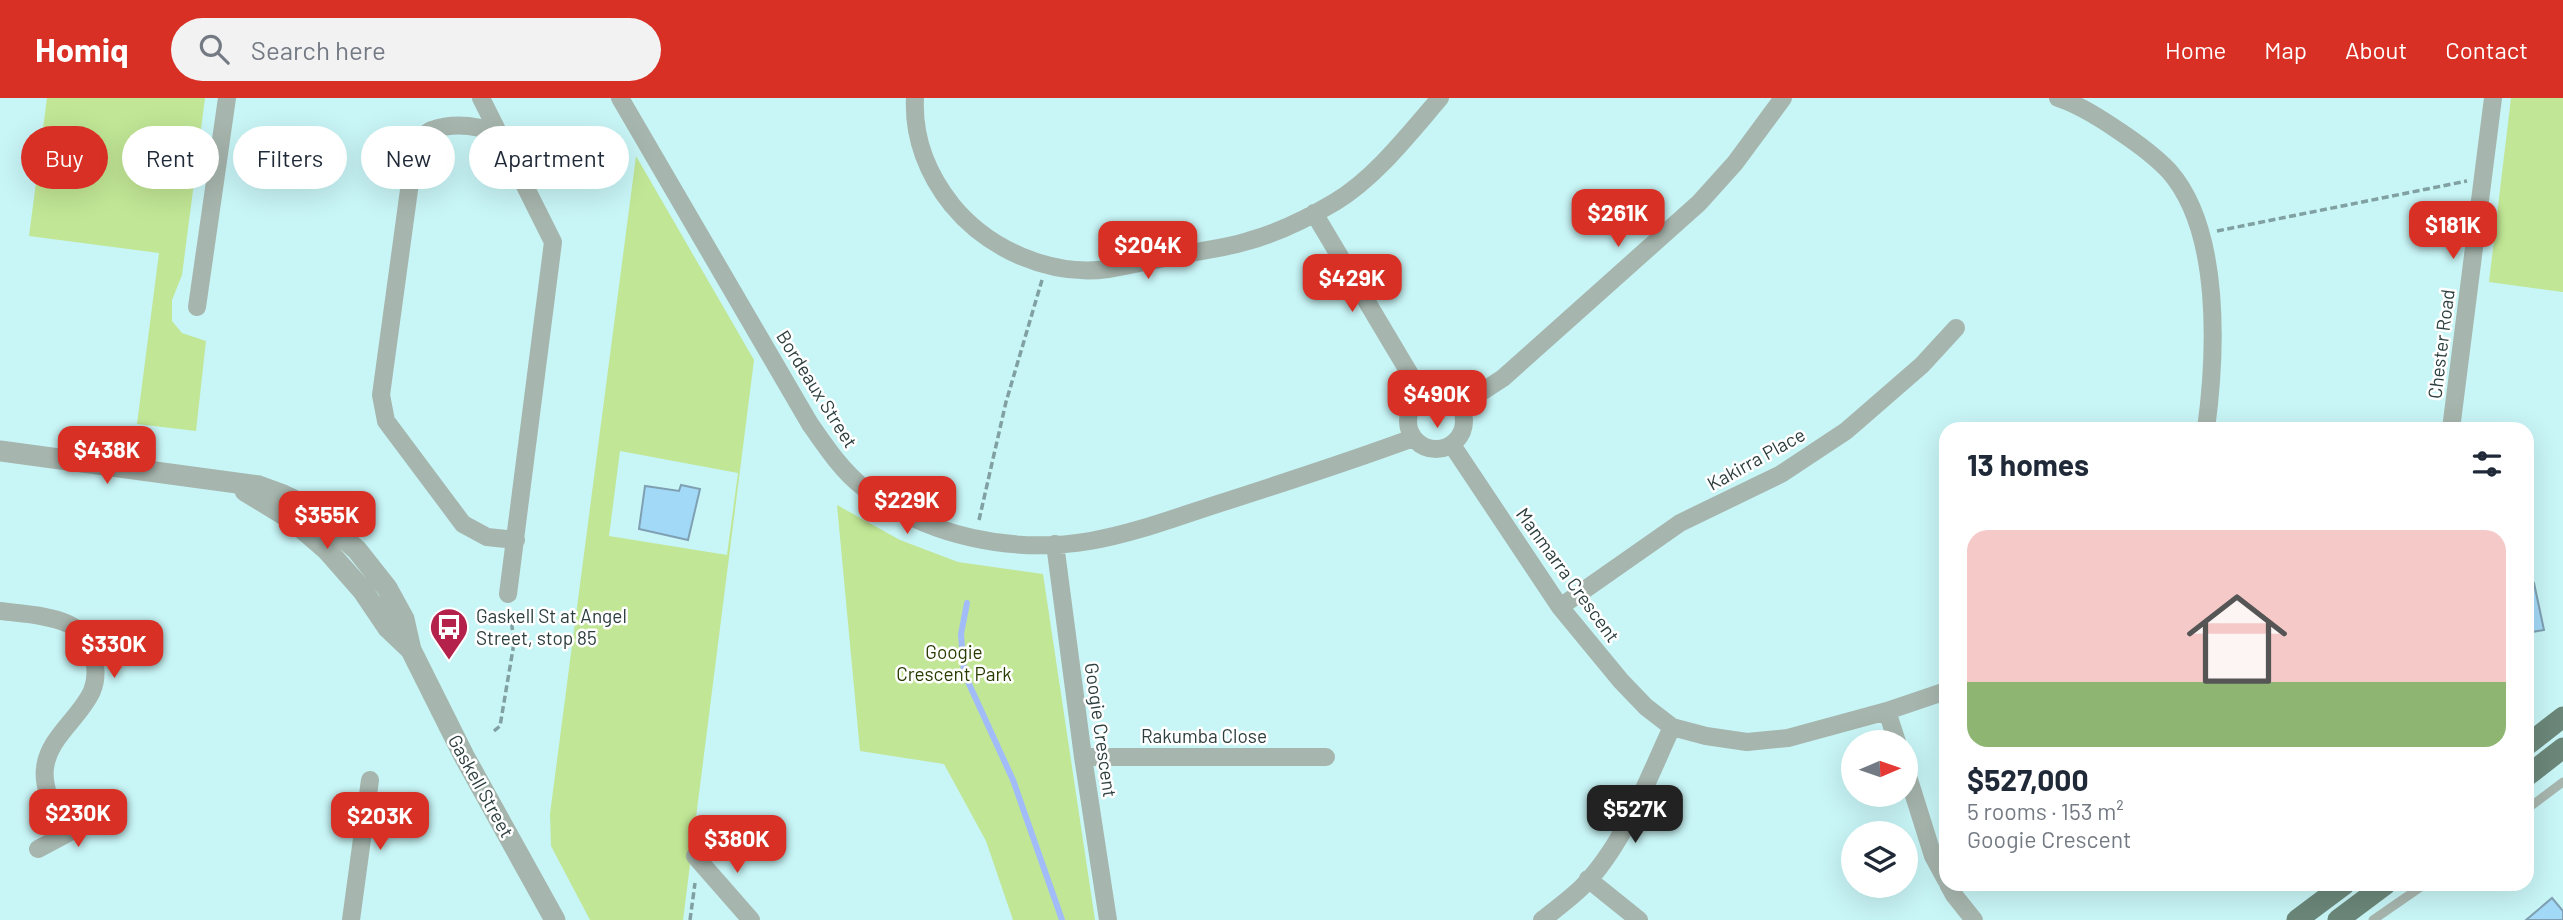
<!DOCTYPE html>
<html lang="en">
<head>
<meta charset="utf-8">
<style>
	:root { --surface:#fff; --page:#f2f2f3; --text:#1f2937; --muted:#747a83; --accent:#d93025 }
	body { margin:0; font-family:Barlow,sans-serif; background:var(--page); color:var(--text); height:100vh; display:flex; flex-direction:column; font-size:26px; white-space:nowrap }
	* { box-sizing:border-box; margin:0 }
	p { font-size:23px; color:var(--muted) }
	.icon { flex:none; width:38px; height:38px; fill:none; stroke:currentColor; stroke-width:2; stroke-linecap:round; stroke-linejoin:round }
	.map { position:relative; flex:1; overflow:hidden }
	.drawer { position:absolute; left:1939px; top:324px; width:595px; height:469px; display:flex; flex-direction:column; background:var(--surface); border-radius:21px; box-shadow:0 7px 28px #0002 }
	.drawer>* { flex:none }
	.guide { position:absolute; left:21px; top:28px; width:665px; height:63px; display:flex; gap:14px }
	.needle { width:46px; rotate:88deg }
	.tools { position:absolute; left:1841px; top:632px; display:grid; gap:14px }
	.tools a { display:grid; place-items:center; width:77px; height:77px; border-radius:50%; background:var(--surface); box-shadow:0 7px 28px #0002; font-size:35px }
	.price { position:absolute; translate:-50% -60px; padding:0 16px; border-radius:14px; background:var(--accent); color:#fff; font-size:23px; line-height:46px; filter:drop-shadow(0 2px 4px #0008) }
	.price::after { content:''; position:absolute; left:50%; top:42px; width:21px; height:16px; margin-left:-10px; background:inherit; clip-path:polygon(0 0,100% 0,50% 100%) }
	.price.active { background:#222; color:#fff }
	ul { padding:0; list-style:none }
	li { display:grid; align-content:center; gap:14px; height:371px; padding:0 28px }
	li span { display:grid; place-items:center; height:217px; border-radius:21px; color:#555 }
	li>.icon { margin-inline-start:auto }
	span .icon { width:126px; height:126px; fill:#fffc; stroke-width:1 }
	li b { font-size:30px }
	h2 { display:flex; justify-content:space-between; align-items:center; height:84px; padding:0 28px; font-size:30px }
	.tag { padding:0 24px; border-radius:32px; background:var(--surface); box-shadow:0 7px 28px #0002; font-size:24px; line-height:63px }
	.tag.active { background:var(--accent); color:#fff }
	header { display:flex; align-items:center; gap:42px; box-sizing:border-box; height:98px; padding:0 35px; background:var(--accent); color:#fff }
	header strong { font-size:33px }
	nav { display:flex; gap:38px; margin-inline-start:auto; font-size:24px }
	.search { width:490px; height:63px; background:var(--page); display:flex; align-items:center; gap:18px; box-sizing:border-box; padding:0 24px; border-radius:38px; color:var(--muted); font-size:26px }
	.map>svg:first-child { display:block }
	.green { fill:#c1e695; fill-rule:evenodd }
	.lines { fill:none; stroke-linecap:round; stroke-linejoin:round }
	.stream { stroke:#a2bcfa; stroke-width:6 }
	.building { fill:#a2d9f7; stroke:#7fa0b2; stroke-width:2 }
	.path { stroke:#80a0a1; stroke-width:3.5; stroke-dasharray:7 3.5; stroke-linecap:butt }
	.service { stroke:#a6b5ad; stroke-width:9 }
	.minor { stroke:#a6b5ad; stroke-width:18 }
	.tertiary { stroke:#a6b5ad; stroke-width:21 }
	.primary { stroke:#6b8779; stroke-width:21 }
	.labels { text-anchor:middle; stroke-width:5; stroke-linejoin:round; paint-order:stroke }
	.street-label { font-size:19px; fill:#2c3e3e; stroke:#fff }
	.poi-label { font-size:19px; fill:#2c3e3e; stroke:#fff; text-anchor:start }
	.park-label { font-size:19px; fill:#273c00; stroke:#fff }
</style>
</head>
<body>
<header>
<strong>Homiq</strong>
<div class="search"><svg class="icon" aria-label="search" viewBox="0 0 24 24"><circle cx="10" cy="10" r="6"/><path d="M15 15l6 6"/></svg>Search here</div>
<nav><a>Home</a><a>Map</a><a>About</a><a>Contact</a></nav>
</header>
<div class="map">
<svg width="2563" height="822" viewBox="0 0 2563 822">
	<rect width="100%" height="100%" fill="#c8f5f6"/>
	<!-- green -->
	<path class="green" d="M47,0H205L182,177L172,202V223L182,235L206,243L196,333L137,326L159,155L29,138Z
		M2511,0H2563V194L2489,184Z
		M636,58L754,262L683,822H590L551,748L550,716ZM620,353L738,375L727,457L609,438Z
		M837,407L900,442L958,464L1043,476L1095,822H1013L986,743L944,666L860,653Z"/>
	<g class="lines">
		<!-- stream -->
		<path class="stream" d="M967,505L961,536L964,575L1013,682L1062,822"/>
	</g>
	<!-- building -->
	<path class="building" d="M681,387L700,391L688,442L639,431L645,388L679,393Z
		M2534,485L2544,532L2527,535V486Z
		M2552,800L2563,813V822H2526Z"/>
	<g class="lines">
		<!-- path -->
		<path class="path" d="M2217,133L2467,83
			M979,422L1006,304L1042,182
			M494,633L500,628L514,545L510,512
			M690,822L695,785"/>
		<!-- service -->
		<path class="service" d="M2527,711L2563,684
			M2373,822L2425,786"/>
		<!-- minor -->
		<path class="minor" d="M481,0L553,144L508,496
			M620,0L810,326C826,349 842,373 864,390C927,439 1013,456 1090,443C1137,435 1182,417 1227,403C1289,383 1351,363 1413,340
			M915,0C913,40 928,77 952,107C988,151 1050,179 1108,171C1132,167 1156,161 1181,157C1203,152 1226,150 1248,143C1278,135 1308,120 1335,104C1375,80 1409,36 1440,0
			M2058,0C2080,7 2100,20 2119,33C2137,45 2154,57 2169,73C2222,133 2216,257 2206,331
			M500,36C479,28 455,24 432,32C425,34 420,43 415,48L381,297L386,323L463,426L487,439L516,442
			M1314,115L1423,298
			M197,209L227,0
			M1408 323a28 28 0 1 1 56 0a28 28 0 1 1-56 0Z
			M1460,308L1503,280L1699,105L1735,65L1783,0
			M2451,331L2493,0
			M1452,347L1560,509L1621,583L1646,609L1672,629L1706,638L1747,644L1788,640L1887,613L1946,593
			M1055,446L1083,659L1108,822
			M1560,509L1680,425L1781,376L1846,333L1922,267L1956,230
			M0,513C38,518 94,517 95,567C96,575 95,586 92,593C80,620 48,640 45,670C42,692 57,717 65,736
			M1887,613L1897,644
			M1083,659H1326
			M1906,672L1933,758L1946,782
			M38,751L100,718
			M695,758L751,822
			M1588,781L1639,822
			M1948,786L1954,797L1974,822
			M351,822L370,682
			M1542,822C1556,811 1571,800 1583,788C1624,747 1648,680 1672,629"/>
		<!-- tertiary -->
		<path class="tertiary" d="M0,353L259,388L281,396L302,406L327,425L357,452L387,490L404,521L411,552L464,658L555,822
			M245,393L291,421L327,452L363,493L388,530L411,552"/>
		<!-- primary -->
		<path class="primary" d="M2527,647L2563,619
			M2527,678L2563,650
			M2297,822L2345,786
			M2338,822L2386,786"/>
	</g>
	<!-- icons -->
	<defs>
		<g id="bus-pin" transform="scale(2.0125)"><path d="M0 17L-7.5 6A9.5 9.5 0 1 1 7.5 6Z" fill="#b4224b" stroke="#fff"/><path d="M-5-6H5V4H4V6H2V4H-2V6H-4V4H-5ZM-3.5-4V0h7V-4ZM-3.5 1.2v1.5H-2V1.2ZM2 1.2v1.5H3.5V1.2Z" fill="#fff"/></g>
	</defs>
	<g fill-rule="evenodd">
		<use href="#bus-pin" x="449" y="529"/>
	</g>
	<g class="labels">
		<!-- street labels -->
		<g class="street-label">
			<text transform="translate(2441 246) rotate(-83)" y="7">Chester Road</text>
			<text transform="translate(817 291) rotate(58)" y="7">Bordeaux Street</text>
			<text transform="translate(1756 361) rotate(-29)" y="7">Kakirra Place</text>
			<text transform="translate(1568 477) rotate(54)" y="7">Manmarra Crescent</text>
			<text transform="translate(1101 632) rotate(82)" y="7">Googie Crescent</text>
			<text x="1204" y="645">Rakumba Close</text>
			<text transform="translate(481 688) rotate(61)" y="7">Gaskell Street</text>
		</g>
		<!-- poi labels -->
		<g class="poi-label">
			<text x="476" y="525">Gaskell St at Angel<tspan x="476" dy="22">Street, stop 85</tspan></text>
		</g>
		<!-- park labels -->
		<g class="park-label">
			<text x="954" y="561">Googie<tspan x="954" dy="22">Crescent Park</tspan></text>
		</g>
	</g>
</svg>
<div class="tools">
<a><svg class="needle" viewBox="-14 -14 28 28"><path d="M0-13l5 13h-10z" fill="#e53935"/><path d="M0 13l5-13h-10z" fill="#747a83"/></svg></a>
<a><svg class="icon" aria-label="layers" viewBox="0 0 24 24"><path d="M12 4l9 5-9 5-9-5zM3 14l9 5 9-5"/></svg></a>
</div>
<b class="price" style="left:1618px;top:151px">$261K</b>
<b class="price" style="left:2453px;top:163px">$181K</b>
<b class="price" style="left:1148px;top:183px">$204K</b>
<b class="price" style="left:1352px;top:216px">$429K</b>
<b class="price" style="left:1437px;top:332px">$490K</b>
<b class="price" style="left:107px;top:388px">$438K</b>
<b class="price" style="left:907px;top:438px">$229K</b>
<b class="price" style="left:327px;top:453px">$355K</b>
<b class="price" style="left:114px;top:582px">$330K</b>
<b class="price active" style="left:1635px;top:747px">$527K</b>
<b class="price" style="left:78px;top:751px">$230K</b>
<b class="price" style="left:380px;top:754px">$203K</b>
<b class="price" style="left:737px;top:777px">$380K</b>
<div class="guide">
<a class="tag active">Buy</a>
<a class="tag">Rent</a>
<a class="tag">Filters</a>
<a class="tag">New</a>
<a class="tag">Apartment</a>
</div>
<section class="drawer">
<h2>13 homes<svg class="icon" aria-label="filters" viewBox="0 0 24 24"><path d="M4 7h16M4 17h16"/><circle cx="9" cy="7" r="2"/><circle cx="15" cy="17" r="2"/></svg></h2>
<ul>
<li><span style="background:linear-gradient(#f6c9c9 70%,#8fb573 0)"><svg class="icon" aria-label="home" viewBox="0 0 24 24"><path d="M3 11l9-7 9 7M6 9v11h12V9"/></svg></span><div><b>$527,000</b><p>5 rooms · 153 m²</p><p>Googie Crescent</p></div></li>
</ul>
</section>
</div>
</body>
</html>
